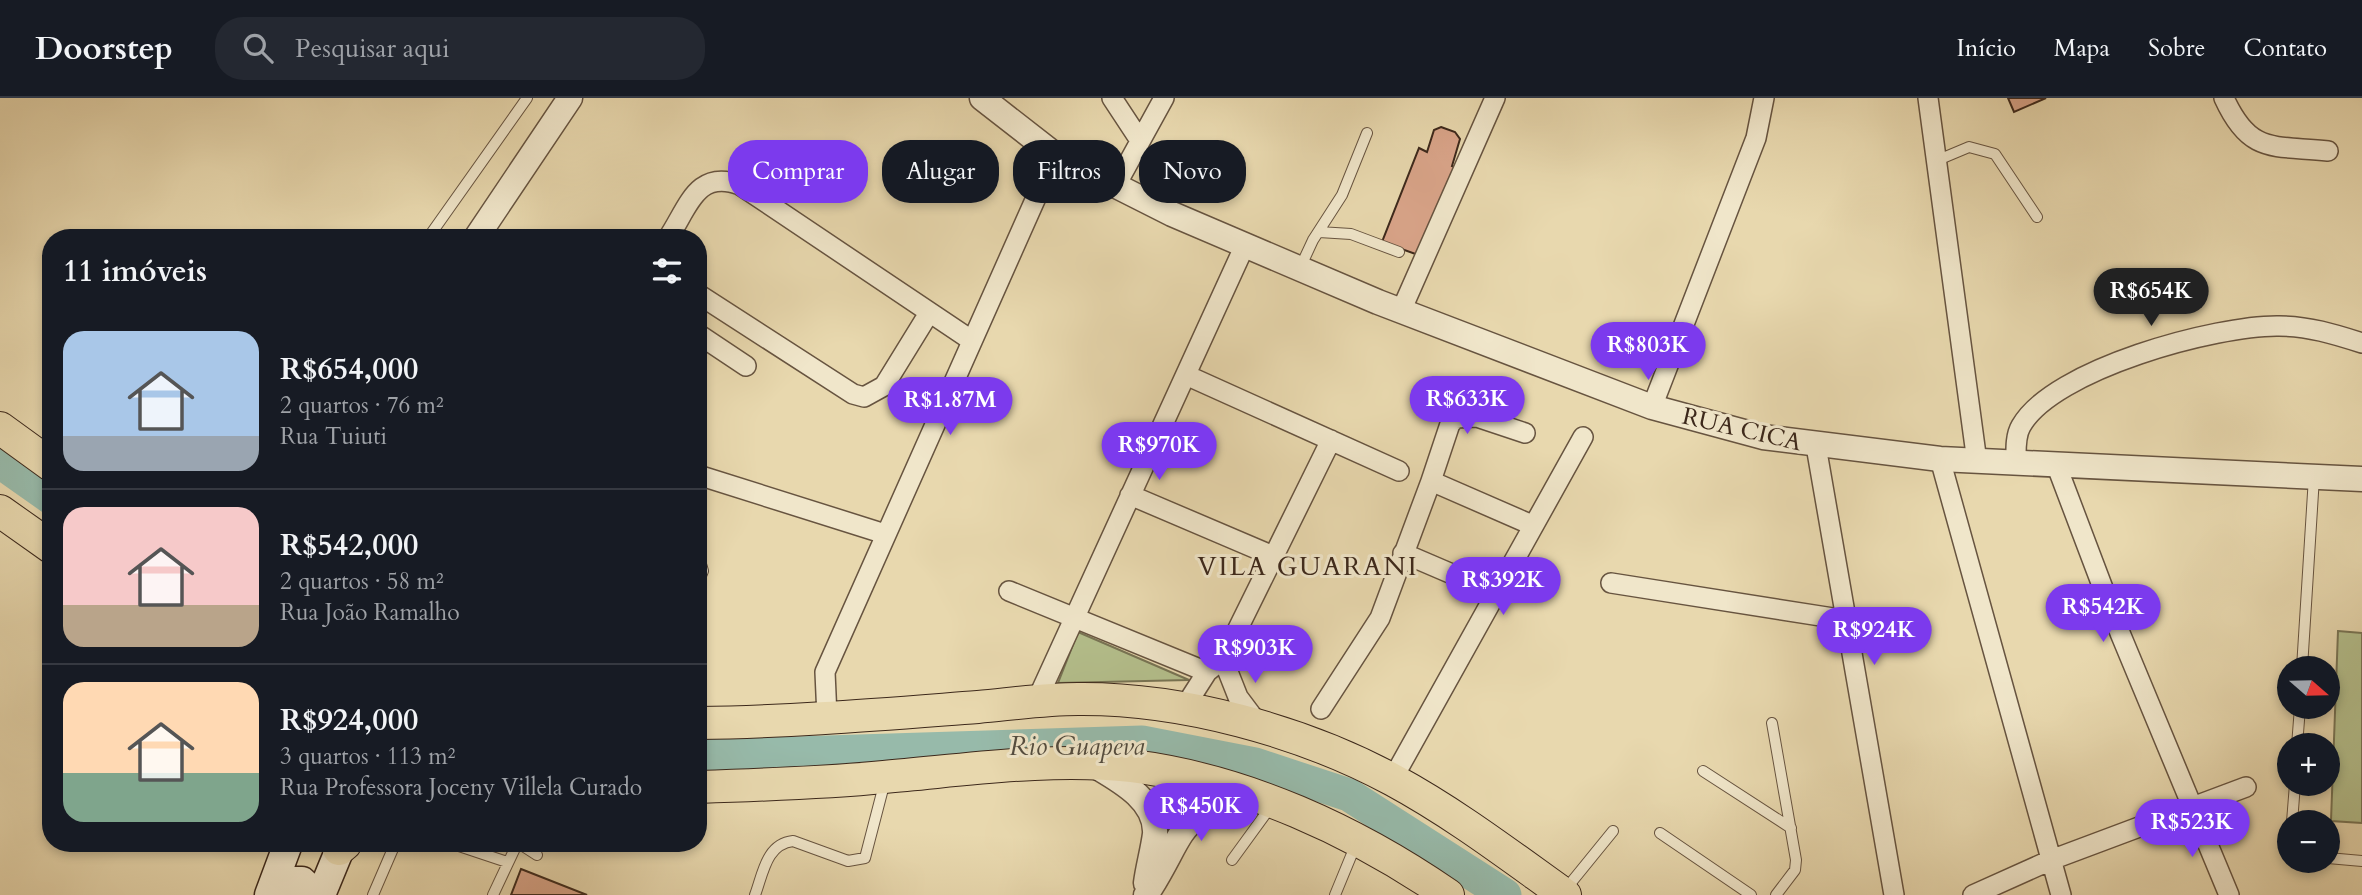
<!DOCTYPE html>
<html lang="pt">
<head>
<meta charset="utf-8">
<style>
	:root { --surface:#171b24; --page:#242831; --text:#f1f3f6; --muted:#9ea1a6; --line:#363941; --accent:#7c3aed }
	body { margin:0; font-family:Cardo,serif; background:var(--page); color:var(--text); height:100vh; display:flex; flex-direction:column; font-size:26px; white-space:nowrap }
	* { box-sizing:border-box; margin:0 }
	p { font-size:23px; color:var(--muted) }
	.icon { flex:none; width:38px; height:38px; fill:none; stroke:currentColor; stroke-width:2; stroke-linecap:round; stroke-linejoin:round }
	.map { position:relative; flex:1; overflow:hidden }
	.drawer { position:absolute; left:42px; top:131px; width:665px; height:623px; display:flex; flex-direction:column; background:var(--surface); border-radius:28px; box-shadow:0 4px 10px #0003 }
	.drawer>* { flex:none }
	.top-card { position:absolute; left:728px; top:42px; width:665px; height:63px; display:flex; gap:14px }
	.needle { width:46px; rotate:110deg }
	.buttons { position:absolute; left:2277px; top:558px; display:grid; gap:14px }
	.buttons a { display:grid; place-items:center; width:63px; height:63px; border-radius:50%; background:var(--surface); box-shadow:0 4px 10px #0003; font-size:35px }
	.price { position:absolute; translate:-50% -60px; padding:0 16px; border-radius:24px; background:var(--accent); color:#fff; font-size:23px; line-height:46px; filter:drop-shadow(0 2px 4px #0008) }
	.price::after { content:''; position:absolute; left:50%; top:42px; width:21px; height:16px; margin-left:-10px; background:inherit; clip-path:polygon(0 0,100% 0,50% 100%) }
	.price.on { background:#222; color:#fff }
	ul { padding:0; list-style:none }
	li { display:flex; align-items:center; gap:21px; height:175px; padding:0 21px }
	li+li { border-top:2px solid var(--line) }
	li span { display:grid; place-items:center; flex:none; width:196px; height:140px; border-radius:21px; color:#555 }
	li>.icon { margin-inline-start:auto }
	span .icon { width:84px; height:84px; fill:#fffc; stroke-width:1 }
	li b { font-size:30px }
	h2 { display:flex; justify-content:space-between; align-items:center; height:84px; padding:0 21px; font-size:30px }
	.chip { padding:0 24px; border-radius:28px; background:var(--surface); box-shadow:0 4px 10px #0003; font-size:24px; line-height:63px }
	.chip.on { background:var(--accent); color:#fff }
	header { display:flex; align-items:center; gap:42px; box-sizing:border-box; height:98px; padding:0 35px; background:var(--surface); border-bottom:2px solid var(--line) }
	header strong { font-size:33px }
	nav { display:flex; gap:38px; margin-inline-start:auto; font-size:24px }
	.search { width:490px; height:63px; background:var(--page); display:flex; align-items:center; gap:18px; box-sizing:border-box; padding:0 24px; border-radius:28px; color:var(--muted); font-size:26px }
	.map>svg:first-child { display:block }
	.green { fill:#b4bf8c; stroke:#787454; stroke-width:2 }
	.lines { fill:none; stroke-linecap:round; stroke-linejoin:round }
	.river { stroke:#97baaa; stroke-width:33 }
	.building { fill:#d9a489; stroke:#3c281b; stroke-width:2 }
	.service-casing { stroke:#675440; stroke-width:12 }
	.minor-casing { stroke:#675440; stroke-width:22 }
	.tertiary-casing { stroke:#675440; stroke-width:27 }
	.secondary-casing { stroke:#3c281b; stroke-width:31 }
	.primary-casing { stroke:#3c281b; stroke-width:34 }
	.service { stroke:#f0e6ca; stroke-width:10 }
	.minor { stroke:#f0e6ca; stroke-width:19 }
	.tertiary { stroke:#f0e6ca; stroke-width:24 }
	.secondary { stroke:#f0e6ca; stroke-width:28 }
	.primary { stroke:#e8d8ae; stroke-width:32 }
	.labels { text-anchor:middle; stroke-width:6; stroke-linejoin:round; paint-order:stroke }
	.street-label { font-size:24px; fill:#3c281b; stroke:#f0e6ca }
	.neighbourhood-label { font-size:26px; letter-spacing:2px; fill:#3c281b; stroke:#f0e6ca }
	.water-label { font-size:26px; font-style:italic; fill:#534c3f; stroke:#f0e6ca }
</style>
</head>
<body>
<header>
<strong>Doorstep</strong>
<div class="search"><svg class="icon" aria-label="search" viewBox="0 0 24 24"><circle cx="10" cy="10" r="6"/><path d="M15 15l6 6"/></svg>Pesquisar aqui</div>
<nav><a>Início</a><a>Mapa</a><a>Sobre</a><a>Contato</a></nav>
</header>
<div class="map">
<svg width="2362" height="797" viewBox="0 0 2362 797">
	<rect width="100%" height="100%" fill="#e8d8ae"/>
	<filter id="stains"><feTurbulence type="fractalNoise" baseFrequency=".00286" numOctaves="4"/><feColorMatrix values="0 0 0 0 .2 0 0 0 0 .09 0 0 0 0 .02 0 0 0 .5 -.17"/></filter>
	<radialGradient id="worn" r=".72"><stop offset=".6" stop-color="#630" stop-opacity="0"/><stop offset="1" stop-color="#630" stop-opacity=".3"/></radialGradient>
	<!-- green -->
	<path class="green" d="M2338,533L2362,535V725L2331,723Z
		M1078,534L1189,582L1058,585Z"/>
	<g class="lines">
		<!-- river -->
		<path class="river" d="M0,364L51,400
			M698,658L1142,644L1255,666L1349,697L1505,797"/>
	</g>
	<!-- building -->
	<path class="building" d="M2008,0H2046L2014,14Z
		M1441,29L1455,34L1460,41L1452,68L1458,70L1421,158L1382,144L1419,50L1427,54L1434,32Z
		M521,771L587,797H511Z"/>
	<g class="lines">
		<!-- service casing -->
		<g class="service-casing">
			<path id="service" d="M1938,62L1969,49L1995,56L2037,119
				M1319,134L1351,136L1399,154
				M428,140L527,0
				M1300,170L1313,142L1342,97L1367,35
				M698,456L703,473L698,485
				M2302,570L2314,379
				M1772,625L1796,762L1795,772L1776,797
				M2297,648L2300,609
				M1703,673L1791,730
				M2292,724L2295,686
				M1660,735L1751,797
				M453,746L507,764
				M520,746L537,757
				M2328,760L2362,763
				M1232,762L1272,707
				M1565,792L1613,733
				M373,797L395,746
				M493,797L517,746
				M755,797C763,776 766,746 793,743L848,763L865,760L885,683
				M1335,797L1356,746"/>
		</g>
		<!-- minor casing -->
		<g class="minor-casing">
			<path id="minor" d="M1112,0L1139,41
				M1928,0L1977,364
				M2224,0C2250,57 2273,47 2328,53
				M1115,89L1164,0
				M668,140C689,108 697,71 740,87L971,242
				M698,196L853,296L864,299L884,288L929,215
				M1401,213L1495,0
				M698,236L746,268
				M1186,277L1399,373
				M1652,309L1756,40L1764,0
				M1816,348L1894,797
				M1940,361L2061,797
				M2016,364C2016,353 2015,338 2021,328C2053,271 2217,227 2279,228C2308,228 2334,236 2362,245
				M2056,366L2120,535L2229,797
				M698,377L885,436
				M1431,383L1450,326L1456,320L1477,319L1525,335
				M1130,397L1273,458
				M1403,455L1494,494
				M1611,485L1846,522
				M1009,493L1207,574
				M1223,561L1238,599L1259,627
				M1036,604L1245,147
				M1184,610L1207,574L1223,561L1331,342
				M1321,611L1380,520L1431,383L1532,427
				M827,619L825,574L1055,57
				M1392,682L1583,339
				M1973,797L2051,762L2246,689"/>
		</g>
		<!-- tertiary casing -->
		<g class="tertiary-casing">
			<path id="tertiary" d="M982,0L1055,57L1172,116L1378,204L1652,309L1763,339L1940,361L2362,381
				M476,140L570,0
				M1092,666C1117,681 1157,701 1155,736C1153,752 1148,769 1146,785
				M1146,797C1189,732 1172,712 1263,702"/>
		</g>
		<!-- secondary casing -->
		<g class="secondary-casing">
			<path id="secondary" d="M271,794L287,783H302L317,797
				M269,797L288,746
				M321,797L342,746"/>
		</g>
		<!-- primary casing -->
		<g class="primary-casing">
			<path id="primary" d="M0,330L51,367
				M0,413L51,449
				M698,625C792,624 885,616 978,609C1011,606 1045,601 1078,601C1182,600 1302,633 1393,682C1454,715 1509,757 1565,797
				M698,689C760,687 822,685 884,679C966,672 1049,659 1132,668C1245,682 1355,733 1448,797
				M339,751L345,746"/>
		</g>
		<!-- service -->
		<use href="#service" class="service"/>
		<!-- minor -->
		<use href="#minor" class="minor"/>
		<!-- tertiary -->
		<use href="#tertiary" class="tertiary"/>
		<!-- secondary -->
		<use href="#secondary" class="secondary"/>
		<!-- primary -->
		<use href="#primary" class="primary"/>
	</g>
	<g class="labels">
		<!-- street labels -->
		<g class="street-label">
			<text transform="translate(1742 331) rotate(13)" y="8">RUA CICA</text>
		</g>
		<!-- neighbourhood labels -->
		<g class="neighbourhood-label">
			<text x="1308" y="477">VILA GUARANI</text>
		</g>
		<!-- water labels -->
		<g class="water-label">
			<text x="1077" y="657">Rio Guapeva</text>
		</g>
	</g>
	<rect width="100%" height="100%" filter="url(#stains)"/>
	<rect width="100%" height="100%" fill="url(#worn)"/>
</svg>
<div class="buttons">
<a><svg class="needle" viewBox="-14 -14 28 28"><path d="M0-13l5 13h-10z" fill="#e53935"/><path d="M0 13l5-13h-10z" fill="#9ea1a6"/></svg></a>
<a>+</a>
<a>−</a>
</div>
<b class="price on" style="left:2151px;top:230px">R$654K</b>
<b class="price" style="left:1648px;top:284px">R$803K</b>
<b class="price" style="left:1467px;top:338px">R$633K</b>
<b class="price" style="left:950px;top:339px">R$1.87M</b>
<b class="price" style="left:1159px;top:384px">R$970K</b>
<b class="price" style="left:1503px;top:519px">R$392K</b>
<b class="price" style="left:2103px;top:546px">R$542K</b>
<b class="price" style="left:1874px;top:569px">R$924K</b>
<b class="price" style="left:1255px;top:587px">R$903K</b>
<b class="price" style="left:1201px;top:745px">R$450K</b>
<b class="price" style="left:2192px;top:761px">R$523K</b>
<div class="top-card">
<a class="chip on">Comprar</a>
<a class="chip">Alugar</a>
<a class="chip">Filtros</a>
<a class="chip">Novo</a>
</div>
<section class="drawer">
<h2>11 imóveis<svg class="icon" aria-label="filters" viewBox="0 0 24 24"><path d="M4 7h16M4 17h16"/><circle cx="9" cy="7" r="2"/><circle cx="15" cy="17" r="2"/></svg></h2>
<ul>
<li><span style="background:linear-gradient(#a9c7e8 75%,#9aa5b1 0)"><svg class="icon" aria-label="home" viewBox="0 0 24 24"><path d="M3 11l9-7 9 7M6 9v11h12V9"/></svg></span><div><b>R$654,000</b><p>2 quartos · 76 m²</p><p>Rua Tuiuti</p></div></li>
<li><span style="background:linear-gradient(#f6c9c9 70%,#b9a48a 0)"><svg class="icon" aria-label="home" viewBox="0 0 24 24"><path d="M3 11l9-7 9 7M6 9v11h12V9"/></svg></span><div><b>R$542,000</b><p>2 quartos · 58 m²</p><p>Rua João Ramalho</p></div></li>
<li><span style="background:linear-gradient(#ffd9b3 65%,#7fa58c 0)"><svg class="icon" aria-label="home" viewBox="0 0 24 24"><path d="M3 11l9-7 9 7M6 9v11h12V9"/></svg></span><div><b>R$924,000</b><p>3 quartos · 113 m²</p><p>Rua Professora Joceny Villela Curado</p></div></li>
</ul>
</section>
</div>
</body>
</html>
